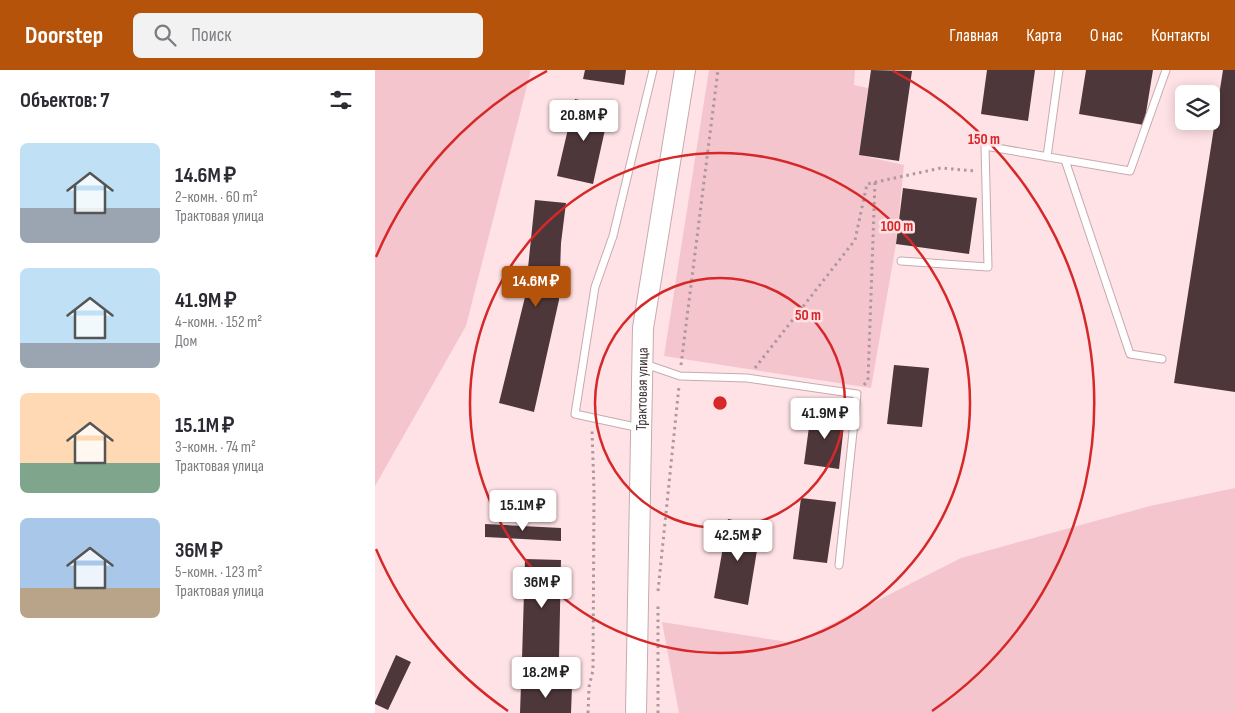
<!DOCTYPE html>
<html lang="ru">
<head>
<meta charset="utf-8">
<style>
	:root { --surface:#fff; --page:#f2f2f3; --text:#2b2b33; --muted:#7c7c81; --accent:#b45309 }
	body { margin:0; font-family:"Sofia Sans Condensed",sans-serif; background:var(--page); color:var(--text); height:100vh; display:flex; flex-direction:column; font-size:19px; white-space:nowrap }
	* { box-sizing:border-box; margin:0 }
	p { font-size:16px; color:var(--muted) }
	.icon { flex:none; width:28px; height:28px; fill:none; stroke:currentColor; stroke-width:2; stroke-linecap:round; stroke-linejoin:round }
	.map { position:relative; flex:1; overflow:hidden }
	.panel { display:flex; flex-direction:column; background:var(--surface); width:375px }
	.panel>* { flex:none }
	.controls { position:absolute; left:800px; top:15px; display:grid; gap:10px }
	.controls a { display:grid; place-items:center; width:45px; height:45px; border-radius:8px; background:var(--surface); box-shadow:0 2px 12px #0003; font-size:25px }
	.price { position:absolute; translate:-50% -42px; padding:0 11px; border-radius:5px; background:#fff; color:#222; font-size:16px; line-height:32px; filter:drop-shadow(0 1px 2px #0008) }
	.price::after { content:''; position:absolute; left:50%; top:30px; width:15px; height:11px; margin-left:-8px; background:inherit; clip-path:polygon(0 0,100% 0,50% 100%) }
	.price.on { background:var(--accent); color:#fff }
	ul { padding:0; list-style:none }
	li { display:flex; align-items:center; gap:15px; height:125px; padding:0 20px }
	li span { display:grid; place-items:center; flex:none; width:140px; height:100px; border-radius:8px; color:#555 }
	li>.icon { margin-inline-start:auto }
	span .icon { width:60px; height:60px; fill:#fffc; stroke-width:1 }
	li b { font-size:21px }
	h2 { display:flex; justify-content:space-between; align-items:center; height:60px; padding:0 20px; font-size:21px }
	header { display:flex; align-items:center; gap:30px; box-sizing:border-box; height:70px; padding:0 25px; background:var(--accent); color:#fff }
	header strong { font-size:24px }
	nav { display:flex; gap:28px; margin-inline-start:auto; font-size:18px }
	.search { width:350px; height:45px; background:var(--page); display:flex; align-items:center; gap:12px; box-sizing:border-box; padding:0 18px; border-radius:8px; color:var(--muted); font-size:19px }
	main { display:flex; flex:1; min-height:0 }
	.map>svg:first-child { display:block }
	.green { fill:#f4c5cd }
	.building { fill:#4e373b }
	.lines { fill:none; stroke-linecap:round; stroke-linejoin:round }
	.lane-casing { stroke:#c6abaf; stroke-width:9 }
	.secondary-casing { stroke:#c6abaf; stroke-width:22 }
	.path { stroke:#ae989c; stroke-width:3; stroke-dasharray:2.5 4; stroke-linecap:butt }
	.lane { stroke:#fff; stroke-width:7 }
	.secondary { stroke:#fff; stroke-width:20 }
	.ring { fill:none; stroke:#d62828; stroke-width:2.5 }
	.labels { text-anchor:middle; stroke-width:5; stroke-linejoin:round; paint-order:stroke }
	.street-label { font-size:15px; fill:#3a2f31; stroke:#ffe2e6 }
	.centre { fill:#d62828; stroke:#ffe2e6; stroke-width:2.5 }
	.ring-label { font-size:15px; text-anchor:middle; font-weight:bold; fill:#d62828; stroke:#ffe2e6; stroke-width:5; stroke-linejoin:round; paint-order:stroke }
</style>
</head>
<body>
<header>
<strong>Doorstep</strong>
<div class="search"><svg class="icon" aria-label="search" viewBox="0 0 24 24"><circle cx="10" cy="10" r="6"/><path d="M15 15l6 6"/></svg>Поиск</div>
<nav><a>Главная</a><a>Карта</a><a>О нас</a><a>Контакты</a></nav>
</header>
<main>
<section class="panel">
<h2>Объектов: 7<svg class="icon" aria-label="filters" viewBox="0 0 24 24"><path d="M4 7h16M4 17h16"/><circle cx="9" cy="7" r="2"/><circle cx="15" cy="17" r="2"/></svg></h2>
<ul>
<li><span style="background:linear-gradient(#bfe0f5 65%,#9aa5b1 0)"><svg class="icon" aria-label="home" viewBox="0 0 24 24"><path d="M3 11l9-7 9 7M6 9v11h12V9"/></svg></span><div><b>14.6M ₽</b><p>2-комн. · 60 m²</p><p>Трактовая улица</p></div></li>
<li><span style="background:linear-gradient(#bfe0f5 75%,#9aa5b1 0)"><svg class="icon" aria-label="home" viewBox="0 0 24 24"><path d="M3 11l9-7 9 7M6 9v11h12V9"/></svg></span><div><b>41.9M ₽</b><p>4-комн. · 152 m²</p><p>Дом</p></div></li>
<li><span style="background:linear-gradient(#ffd9b3 70%,#7fa58c 0)"><svg class="icon" aria-label="home" viewBox="0 0 24 24"><path d="M3 11l9-7 9 7M6 9v11h12V9"/></svg></span><div><b>15.1M ₽</b><p>3-комн. · 74 m²</p><p>Трактовая улица</p></div></li>
<li><span style="background:linear-gradient(#a9c7e8 70%,#b9a48a 0)"><svg class="icon" aria-label="home" viewBox="0 0 24 24"><path d="M3 11l9-7 9 7M6 9v11h12V9"/></svg></span><div><b>36M ₽</b><p>5-комн. · 123 m²</p><p>Трактовая улица</p></div></li>
</ul>
</section>
<div class="map">
<svg width="860" height="643" viewBox="0 0 860 643">
	<rect width="100%" height="100%" fill="#ffe2e6"/>
	<!-- green -->
	<path class="green" d="M0,0H156L91,256L0,416Z
		M334,0H480L479,15L493,18L484,85L529,95L521,174L496,318L289,286Z
		M860,418V643H304L287,552L419,573L586,488L775,436Z"/>
	<!-- building -->
	<path class="building" d="M210,0H251L249,15L208,9Z
		M496,0L537,1L524,91L484,85Z
		M612,0H660L653,51L606,44Z
		M711,0H778L769,55L704,44Z
		M848,0H860V322L799,313Z
		M200,29L235,37L218,114L182,106Z
		M528,118L602,128L594,184L521,174Z
		M160,130L191,133L186,173L184,230L159,342L124,333L150,227Z
		M519,295L554,298L547,357L512,354Z
		M436,342L470,346L464,399L429,394Z
		M426,428L461,432L452,493L418,489Z
		M353,449L386,456L373,535L339,528Z
		M110,454L186,458V471L110,467Z
		M150,489L186,490L184,589H147Z
		M21,585L36,592L13,640L0,634V632Z
		M146,614L197,616L196,643H145Z"/>
	<g class="lines">
		<!-- lane casing -->
		<g class="lane-casing">
			<path id="lane" d="M672,87L684,0
				M690,90L755,284L787,289
				M526,191L613,197L610,76L755,101L791,0
				M270,294L305,306L372,308L482,324L464,495
				M265,358L200,344L220,217L238,166L278,0"/>
		</g>
		<!-- secondary casing -->
		<g class="secondary-casing">
			<g id="secondary">
				<path id="s1" d="M261,643L268,258L310,0"/>
			</g>
		</g>
		<!-- path -->
		<path class="path" d="M306,295L343,0
			M380,298L480,170L492,114L566,98L600,101
			M489,315L493,310L500,112
			M283,521L304,316
			M213,643L214,617L218,600L219,421L217,359
			M283,643V535"/>
		<!-- lane -->
		<use href="#lane" class="lane"/>
		<!-- secondary -->
		<use href="#secondary" class="secondary"/>
	</g>
	<!-- distance rings -->
	<g class="ring">
		<circle cx="345" cy="333" r="125"/>
		<circle cx="345" cy="333" r="250"/>
		<path d="M133 641A374 374 0 0 1 1 479M1 187A374 374 0 0 1 172 1M518 1A374 374 0 0 1 557 641"/>
	</g>
	<g class="labels">
		<!-- street labels -->
		<g class="street-label">
			<text dy="5" stroke="none"><textPath href="#s1" startOffset="324">Трактовая улица</textPath></text>
		</g>
	</g>
	<circle cx="345" cy="333" r="8" class="centre"/>
	<g class="ring-label">
		<text x="609" y="74">150 m</text>
		<text x="522" y="161">100 m</text>
		<text x="433" y="250">50 m</text>
	</g>
</svg>
<div class="controls">
<a><svg class="icon" aria-label="layers" viewBox="0 0 24 24"><path d="M12 4l9 5-9 5-9-5zM3 14l9 5 9-5"/></svg></a>
</div>
<b class="price" style="left:209px;top:72px">20.8M ₽</b>
<b class="price on" style="left:161px;top:238px">14.6M ₽</b>
<b class="price" style="left:450px;top:370px">41.9M ₽</b>
<b class="price" style="left:148px;top:462px">15.1M ₽</b>
<b class="price" style="left:363px;top:492px">42.5M ₽</b>
<b class="price" style="left:167px;top:539px">36M ₽</b>
<b class="price" style="left:171px;top:629px">18.2M ₽</b>
</div>
</main>
</body>
</html>
